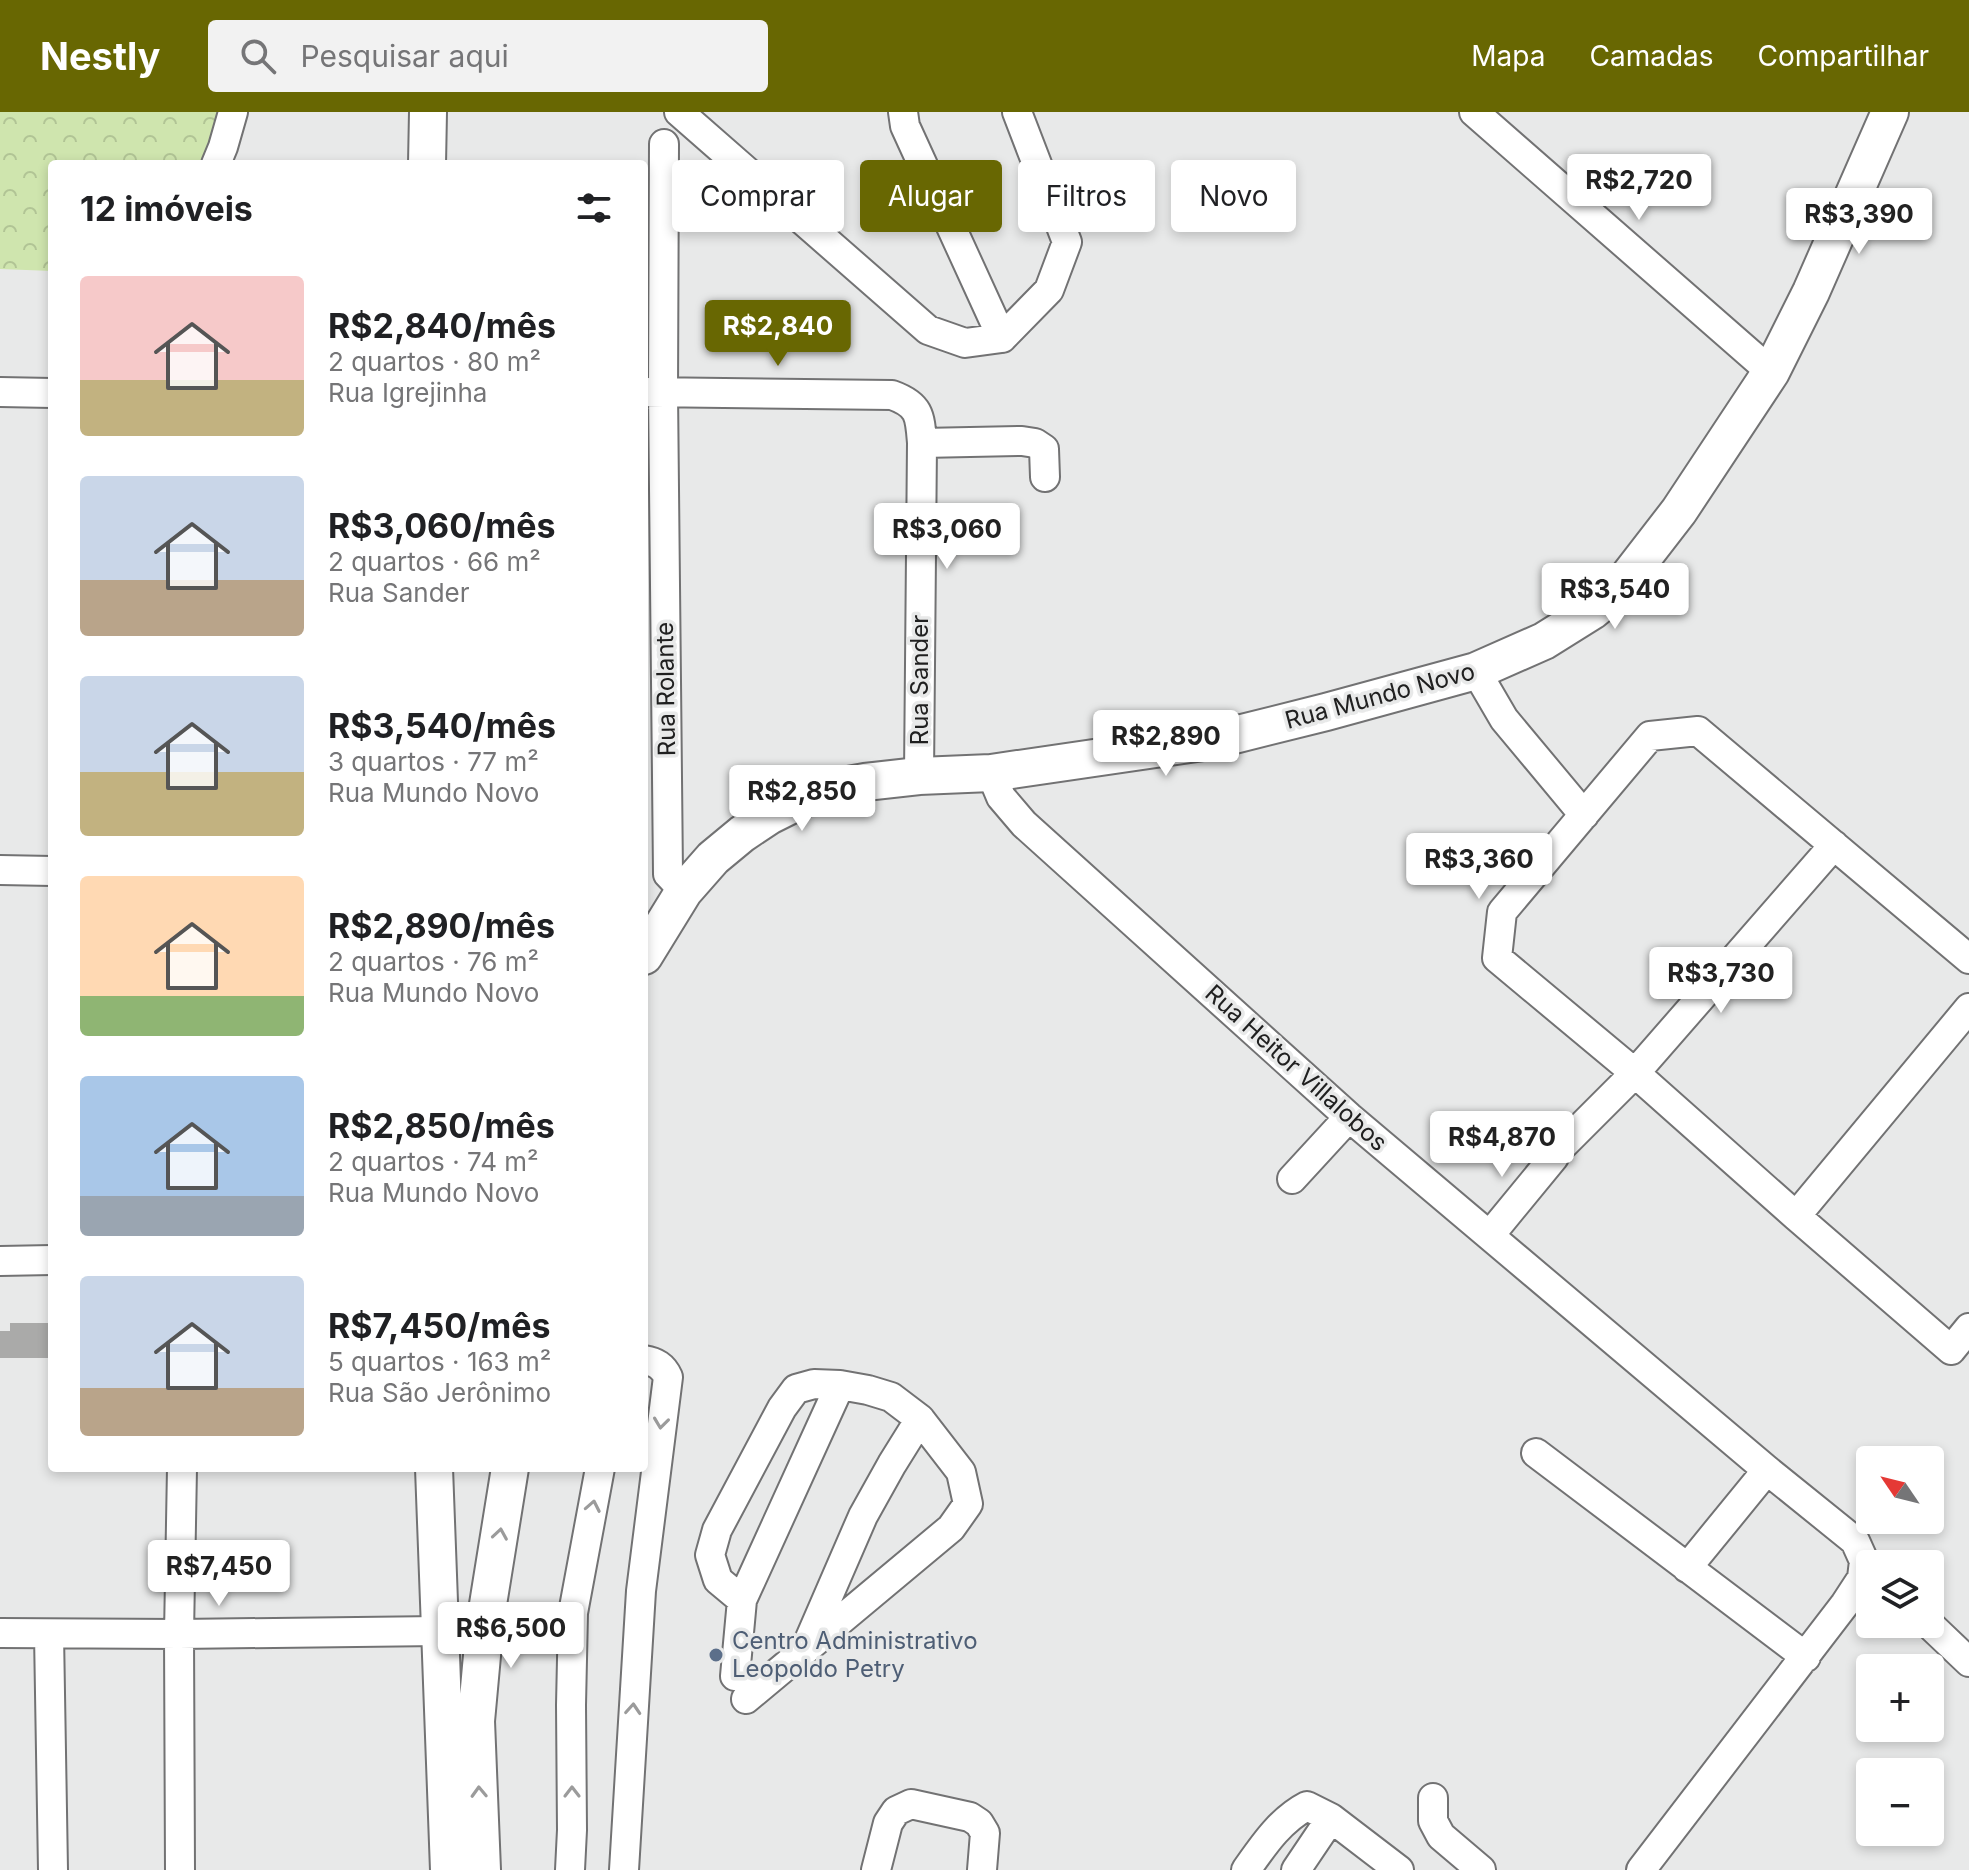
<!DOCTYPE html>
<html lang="pt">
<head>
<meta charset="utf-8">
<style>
	:root { --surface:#fff; --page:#f2f2f2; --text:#202124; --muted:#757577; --accent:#686702 }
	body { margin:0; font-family:Inter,sans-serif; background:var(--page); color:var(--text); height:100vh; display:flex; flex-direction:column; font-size:30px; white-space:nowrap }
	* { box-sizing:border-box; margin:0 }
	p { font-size:26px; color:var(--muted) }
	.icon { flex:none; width:44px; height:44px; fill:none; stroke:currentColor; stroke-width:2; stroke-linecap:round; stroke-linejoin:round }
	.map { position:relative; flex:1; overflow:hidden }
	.drawer { position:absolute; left:48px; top:48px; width:600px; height:1312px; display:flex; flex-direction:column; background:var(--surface); border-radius:8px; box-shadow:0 4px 12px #0003 }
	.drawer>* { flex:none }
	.hud { position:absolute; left:672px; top:48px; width:760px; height:72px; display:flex; gap:16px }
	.needle { width:52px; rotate:305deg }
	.tools { position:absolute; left:1856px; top:1334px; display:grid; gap:16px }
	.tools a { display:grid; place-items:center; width:88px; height:88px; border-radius:8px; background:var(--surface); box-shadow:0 4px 12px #0003; font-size:40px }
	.price { position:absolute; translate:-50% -68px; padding:0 18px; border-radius:8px; background:#fff; color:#222; font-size:26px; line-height:52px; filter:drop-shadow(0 2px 4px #0008) }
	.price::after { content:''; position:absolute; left:50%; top:48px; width:24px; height:18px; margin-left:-12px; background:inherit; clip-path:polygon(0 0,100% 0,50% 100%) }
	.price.selected { background:var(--accent); color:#fff }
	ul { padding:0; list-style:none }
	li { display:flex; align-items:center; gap:24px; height:200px; padding:0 32px }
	li span { display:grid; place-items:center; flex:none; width:224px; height:160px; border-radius:8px; color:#555 }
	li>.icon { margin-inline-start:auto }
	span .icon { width:96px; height:96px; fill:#fffc; stroke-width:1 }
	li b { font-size:34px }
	h2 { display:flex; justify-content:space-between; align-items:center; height:96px; padding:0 32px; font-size:34px }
	.pill { padding:0 28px; border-radius:8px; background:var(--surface); box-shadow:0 4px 12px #0003; font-size:28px; line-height:72px }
	.pill.selected { background:var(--accent); color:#fff }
	header { display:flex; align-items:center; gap:48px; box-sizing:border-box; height:112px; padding:0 40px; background:var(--accent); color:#fff }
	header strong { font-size:38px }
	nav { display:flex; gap:44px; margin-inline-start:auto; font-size:28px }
	.search { width:560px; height:72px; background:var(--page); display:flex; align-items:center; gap:20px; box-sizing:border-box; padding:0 28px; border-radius:8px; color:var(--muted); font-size:30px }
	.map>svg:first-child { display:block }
	.forest { fill:url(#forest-crowns) }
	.building { fill:#aaaaa9 }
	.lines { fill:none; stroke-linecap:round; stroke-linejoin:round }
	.minor-casing { stroke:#727273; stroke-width:32 }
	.major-casing { stroke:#727273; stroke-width:40 }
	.minor { stroke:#fff; stroke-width:28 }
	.major { stroke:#fff; stroke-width:36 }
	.oneway { stroke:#9b9b9b }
	.service-dot { fill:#5c6f8a; stroke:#e8e9e9; stroke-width:3 }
	.labels { text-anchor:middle; stroke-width:7; stroke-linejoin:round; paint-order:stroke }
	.street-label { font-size:24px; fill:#202020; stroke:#e8e9e9 }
	.service-label { font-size:24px; fill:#4e5e75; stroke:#e8e9e9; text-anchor:start }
</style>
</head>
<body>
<header>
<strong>Nestly</strong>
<div class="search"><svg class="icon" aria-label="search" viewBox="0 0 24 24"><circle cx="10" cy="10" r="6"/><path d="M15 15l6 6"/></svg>Pesquisar aqui</div>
<nav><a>Mapa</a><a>Camadas</a><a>Compartilhar</a></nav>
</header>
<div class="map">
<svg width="1969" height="1758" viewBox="0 0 1969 1758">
	<defs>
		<pattern id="forest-crowns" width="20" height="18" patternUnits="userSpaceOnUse" patternTransform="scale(2)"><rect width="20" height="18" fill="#cfe5ae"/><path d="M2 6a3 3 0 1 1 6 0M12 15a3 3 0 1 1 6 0" fill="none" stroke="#b1c495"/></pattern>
	</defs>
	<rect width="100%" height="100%" fill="#e8e9e9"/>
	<!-- forest -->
	<path class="forest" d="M0,0H221L204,52H52V159L0,157Z"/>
	<!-- building -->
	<path class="building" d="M10,1211H51L52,1246H0V1219H10Z"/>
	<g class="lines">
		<!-- minor casing -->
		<g class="minor-casing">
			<path id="minor" d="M679,0L928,218L965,231L1002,226L1049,178L1067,130L1017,0
				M903,0L905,14L1002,226
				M1474,0L1771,260
				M664,32L663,280L668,762L684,779
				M216,52L223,35L233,0
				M0,280L52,281
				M645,280L892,283C920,293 920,304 922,331L919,664
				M922,331L1022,329L1035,331L1044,337L1045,365
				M1476,559L1504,607L1584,703
				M991,661L1001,685L1024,712L1349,1005L1767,1358L1855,1429L1864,1449L1862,1466L1845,1492L1641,1758
				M0,758L52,759
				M1969,847L1698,619L1650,624L1502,800L1497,846L1635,961L1796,1104L1951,1238L1969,1216
				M1564,1032L1635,961L1834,733
				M1292,1067L1349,1005
				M1796,1104L1969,896
				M1490,1123L1554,1045
				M0,1149L52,1148
				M1536,1341L1806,1545
				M1687,1456L1767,1358
				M742,1488L718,1468L710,1443L717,1418L782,1296L796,1277L814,1272L840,1273L868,1278L891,1285L920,1307L961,1360L968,1392L951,1416L746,1587
				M1929,1512L1969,1550
				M0,1521L179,1522L439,1519
				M49,1522L53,1758
				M807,1533L863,1404L892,1352L920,1307
				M735,1564L742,1488L840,1273
				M1433,1686V1709L1441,1724L1481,1758
				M180,1758L179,1522L182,1356
				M570,1758L572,1718L571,1593L573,1501L600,1356
				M624,1758L641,1479L668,1265C663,1254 656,1250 644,1248
				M876,1758L888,1711L896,1699L911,1692L970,1705L979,1711L985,1721L982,1758
				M1246,1758C1263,1734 1280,1708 1307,1694L1331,1706L1399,1758
				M1296,1758L1331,1706"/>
		</g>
		<!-- major casing -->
		<g class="major-casing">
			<path id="major" d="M427,52L428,0
				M644,844L684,779L713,746L742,722L769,704L803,687L832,676L865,670L919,664L991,661L1210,629L1326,600L1476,559L1544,529L1592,499L1609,485L1628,465L1679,399L1771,260L1811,180L1890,0
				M434,1356L449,1758
				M482,1758L476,1609L485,1511L510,1356"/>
		</g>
		<!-- minor -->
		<use href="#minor" class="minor"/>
		<!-- major -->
		<use href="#major" class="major"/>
	</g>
	<!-- one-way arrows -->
	<defs><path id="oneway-chevron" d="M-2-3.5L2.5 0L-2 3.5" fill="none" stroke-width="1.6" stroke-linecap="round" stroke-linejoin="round" transform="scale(2)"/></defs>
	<g class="oneway">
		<use href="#oneway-chevron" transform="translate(661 1311) rotate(97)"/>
		<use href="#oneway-chevron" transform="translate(593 1394) rotate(-79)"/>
		<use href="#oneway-chevron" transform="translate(500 1422) rotate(-81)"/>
		<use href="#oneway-chevron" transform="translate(633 1597) rotate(-86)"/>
		<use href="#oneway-chevron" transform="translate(479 1680) rotate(-92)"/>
		<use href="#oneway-chevron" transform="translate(572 1680) rotate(-90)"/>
	</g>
	<!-- markers -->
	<circle class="service-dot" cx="716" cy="1543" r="8"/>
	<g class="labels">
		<!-- street labels -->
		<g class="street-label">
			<text transform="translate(920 568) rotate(-90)" y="8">Rua Sander</text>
			<text transform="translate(666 577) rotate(-91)" y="8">Rua Rolante</text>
			<text transform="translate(1380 584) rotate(-15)" y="8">Rua Mundo Novo</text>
			<text transform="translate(1296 956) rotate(42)" y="8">Rua Heitor Villalobos</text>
		</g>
		<!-- service labels -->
		<g class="service-label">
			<text x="732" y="1537">Centro Administrativo<tspan x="732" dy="28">Leopoldo Petry</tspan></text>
		</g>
	</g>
</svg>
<div class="tools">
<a><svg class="needle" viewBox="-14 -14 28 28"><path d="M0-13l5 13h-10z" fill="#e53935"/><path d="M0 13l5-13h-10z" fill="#757577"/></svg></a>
<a><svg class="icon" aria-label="layers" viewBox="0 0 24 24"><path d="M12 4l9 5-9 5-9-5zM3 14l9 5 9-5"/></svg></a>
<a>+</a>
<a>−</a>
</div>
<b class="price" style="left:1639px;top:110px">R$2,720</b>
<b class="price" style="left:1859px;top:144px">R$3,390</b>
<b class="price selected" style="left:778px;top:256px">R$2,840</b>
<b class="price" style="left:947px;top:459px">R$3,060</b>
<b class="price" style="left:1615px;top:519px">R$3,540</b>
<b class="price" style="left:1166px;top:666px">R$2,890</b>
<b class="price" style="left:802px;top:721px">R$2,850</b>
<b class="price" style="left:1479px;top:789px">R$3,360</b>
<b class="price" style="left:1721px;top:903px">R$3,730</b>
<b class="price" style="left:1502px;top:1067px">R$4,870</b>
<b class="price" style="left:219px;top:1496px">R$7,450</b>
<b class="price" style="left:511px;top:1558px">R$6,500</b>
<div class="hud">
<a class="pill">Comprar</a>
<a class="pill selected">Alugar</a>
<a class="pill">Filtros</a>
<a class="pill">Novo</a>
</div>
<section class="drawer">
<h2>12 imóveis<svg class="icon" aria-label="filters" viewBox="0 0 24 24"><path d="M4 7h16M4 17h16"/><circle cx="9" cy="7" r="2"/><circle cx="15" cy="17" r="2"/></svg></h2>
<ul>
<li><span style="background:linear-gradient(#f6c9c9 65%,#c2b280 0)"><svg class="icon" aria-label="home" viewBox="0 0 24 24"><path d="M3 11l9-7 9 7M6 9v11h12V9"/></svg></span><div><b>R$2,840/mês</b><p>2 quartos · 80 m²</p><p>Rua Igrejinha</p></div></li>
<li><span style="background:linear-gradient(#c9d6e8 65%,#b9a48a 0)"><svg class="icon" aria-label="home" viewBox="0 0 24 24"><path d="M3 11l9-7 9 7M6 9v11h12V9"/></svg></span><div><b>R$3,060/mês</b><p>2 quartos · 66 m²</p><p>Rua Sander</p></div></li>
<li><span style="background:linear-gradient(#c9d6e8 60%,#c2b280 0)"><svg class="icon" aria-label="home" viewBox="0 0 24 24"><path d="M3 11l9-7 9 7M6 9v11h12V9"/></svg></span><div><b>R$3,540/mês</b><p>3 quartos · 77 m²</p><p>Rua Mundo Novo</p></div></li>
<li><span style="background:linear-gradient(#ffd9b3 75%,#8fb573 0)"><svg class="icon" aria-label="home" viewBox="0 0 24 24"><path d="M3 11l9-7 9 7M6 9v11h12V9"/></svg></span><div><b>R$2,890/mês</b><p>2 quartos · 76 m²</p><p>Rua Mundo Novo</p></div></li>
<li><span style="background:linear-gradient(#a9c7e8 75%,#9aa5b1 0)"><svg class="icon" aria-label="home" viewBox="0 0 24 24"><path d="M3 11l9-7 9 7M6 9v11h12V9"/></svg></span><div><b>R$2,850/mês</b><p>2 quartos · 74 m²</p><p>Rua Mundo Novo</p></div></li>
<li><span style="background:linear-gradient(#c9d6e8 70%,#b9a48a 0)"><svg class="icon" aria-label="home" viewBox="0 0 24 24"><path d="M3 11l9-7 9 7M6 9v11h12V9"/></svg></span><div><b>R$7,450/mês</b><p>5 quartos · 163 m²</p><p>Rua São Jerônimo</p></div></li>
</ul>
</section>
</div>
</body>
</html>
